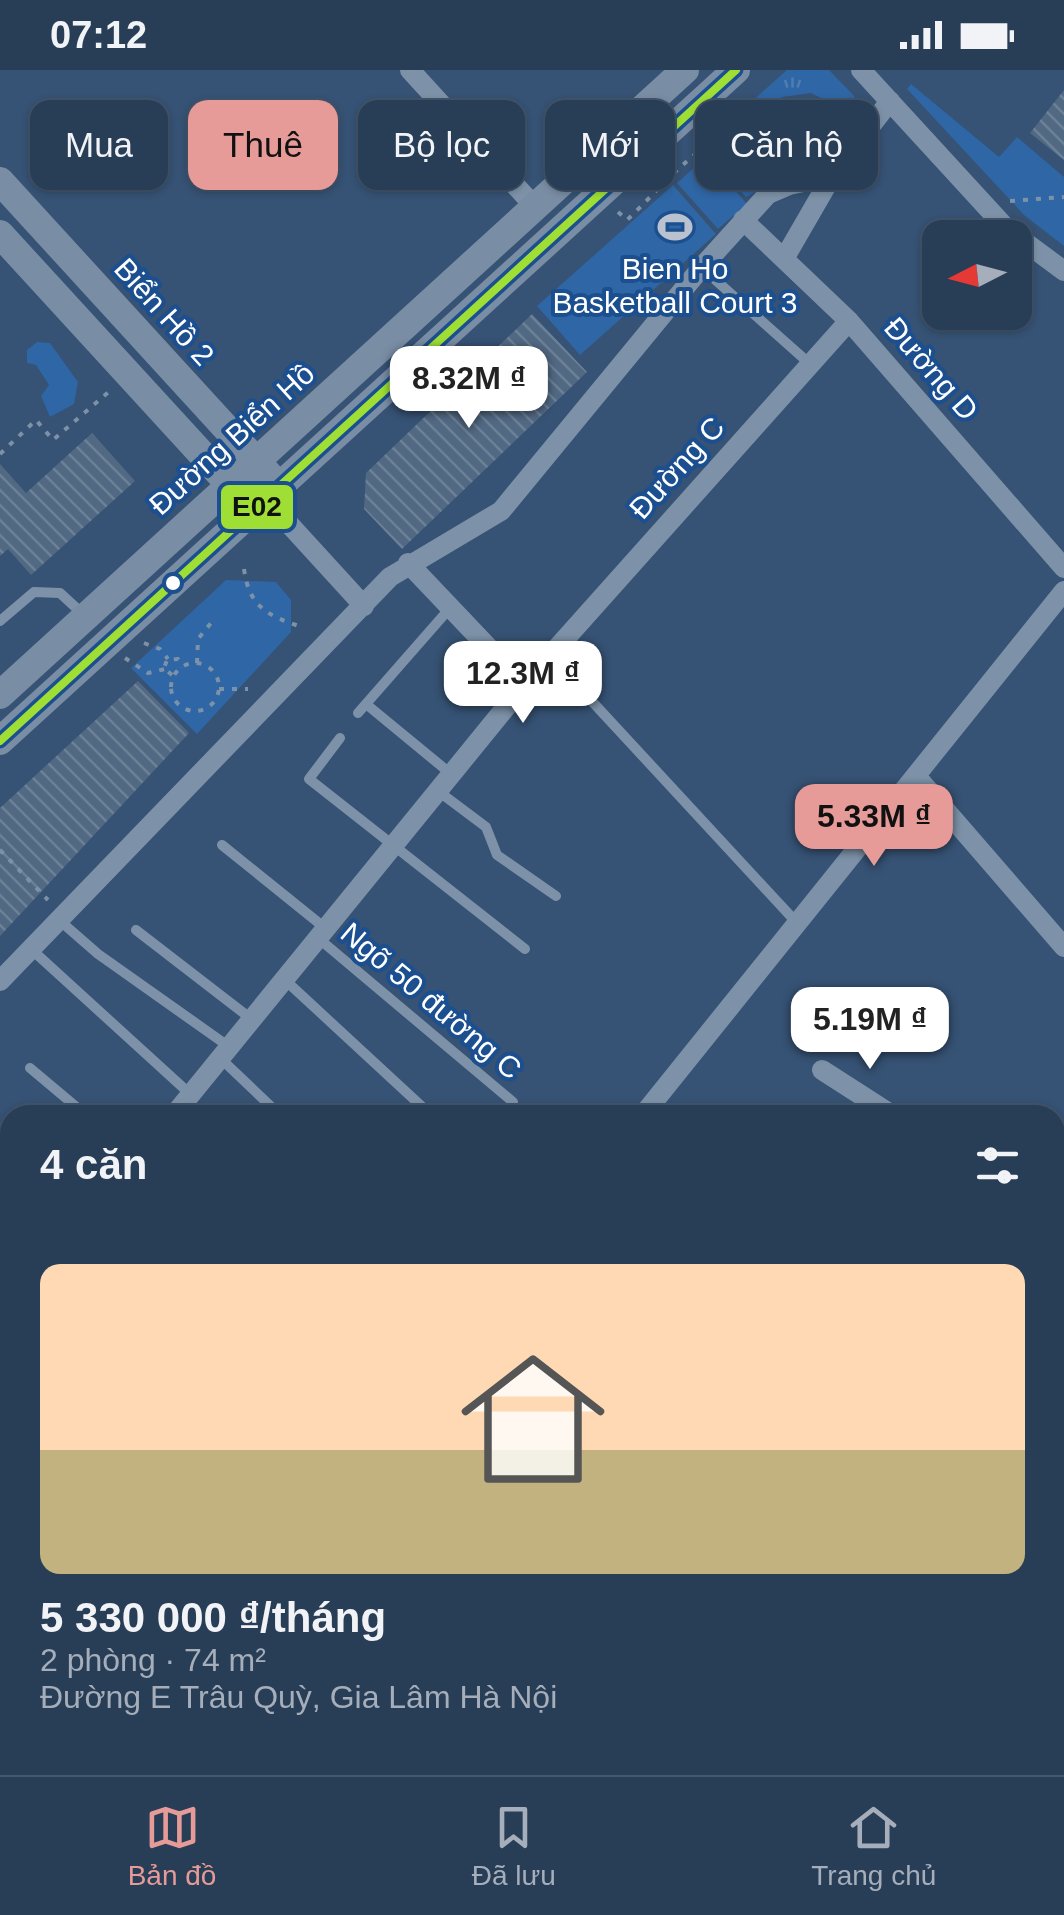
<!DOCTYPE html>
<html lang="vi">
<head>
<meta charset="utf-8">
<style>
	:root { --surface:#283e57; --page:#30455d; --text:#f1f3f6; --muted:#a5aeba; --line:#44576d; --accent:#e69b98 }
	body { margin:0; font-family:Helvetica,sans-serif; background:var(--page); color:var(--text); height:100vh; display:flex; flex-direction:column; font-size:38px; white-space:nowrap }
	* { box-sizing:border-box; margin:0 }
	p { font-size:32px; color:var(--muted) }
	.icon { flex:none; width:55px; height:55px; fill:none; stroke:currentColor; stroke-width:2; stroke-linecap:round; stroke-linejoin:round }
	.map { position:relative; flex:1; overflow:hidden }
	.panel { position:absolute; left:0px; top:1035px; width:1065px; height:670px; display:flex; flex-direction:column; background:var(--surface); border-radius:30px 30px 0 0; box-shadow:0 2px 8px #0004,0 0 0 2px var(--line) }
	.panel>* { flex:none }
	.hud { position:absolute; left:30px; top:30px; width:1005px; height:90px; display:flex; gap:20px }
	.needle { width:65px; rotate:264deg }
	.buttons { position:absolute; left:922px; top:150px; display:grid; gap:20px }
	.buttons a { display:grid; place-items:center; width:110px; height:110px; border-radius:20px; background:var(--surface); box-shadow:0 2px 8px #0004,0 0 0 2px var(--line); font-size:50px }
	.price { position:absolute; translate:-50% -85px; padding:0 22px; border-radius:20px; background:#fff; color:#222; font-size:32px; line-height:65px; filter:drop-shadow(0 2px 5px #0008) }
	.price::after { content:''; position:absolute; left:50%; top:60px; width:30px; height:22px; margin-left:-15px; background:inherit; clip-path:polygon(0 0,100% 0,50% 100%) }
	.price.on { background:var(--accent); color:#111 }
	ul { padding:0; list-style:none }
	li { display:grid; align-content:center; gap:20px; height:530px; padding:0 40px }
	li span { display:grid; place-items:center; height:310px; border-radius:20px; color:#555 }
	li>.icon { margin-inline-start:auto }
	span .icon { width:180px; height:180px; fill:#fffc; stroke-width:1 }
	li b { font-size:42px }
	h2 { display:flex; justify-content:space-between; align-items:center; height:120px; padding:0 40px; font-size:42px }
	.tag { padding:0 35px; border-radius:20px; background:var(--surface); box-shadow:0 2px 8px #0004,0 0 0 2px var(--line); font-size:35px; line-height:90px }
	.tag.on { background:var(--accent); color:#111 }
	.status { display:flex; justify-content:space-between; align-items:center; height:70px; padding:0 50px; background:var(--surface); direction:ltr }
	.status svg { height:28px; fill:currentColor }
	.dock { display:flex; justify-content:space-around; align-items:center; height:140px; border-top:2px solid var(--line); background:var(--surface); font-size:28px; color:var(--muted) }
	.dock a { display:grid; justify-items:center; gap:5px }
	.dock .on { color:var(--accent) }
	.map>svg:first-child { display:block }
	.grass { fill:url(#grass-tufts) }
	.green { fill:#2f66a5 }
	.building { fill:url(#building-back-hatch) }
	.lines { fill:none; stroke-linecap:round; stroke-linejoin:round }
	.path { stroke:#7d92a8; stroke-width:4; stroke-dasharray:5 8; stroke-linecap:butt }
	.lane { stroke:#7d92a8; stroke-width:10 }
	.street { stroke:#7d92a8; stroke-width:20 }
	.secondary { stroke:#798da4; stroke-width:28 }
	.bus-1-casing { stroke:#1b4f8f; stroke-width:15 }
	.bus-1 { stroke:#9fdf35; stroke-width:8 }
	.bus-dot { fill:#fff; stroke:#1b4f8f; stroke-width:4 }
	.labels { text-anchor:middle; stroke-width:8; stroke-linejoin:round; paint-order:stroke }
	.poi-label { font-size:30px; fill:#fff; stroke:#1b4f8f }
	.street-label { font-size:30px; fill:#fff; stroke:#1b4f8f }
	.line-badge { stroke:#1b4f8f; stroke-width:4 }
	.pale-badge-label { font-size:28px; text-anchor:middle; font-weight:bold; fill:#111 }
</style>
</head>
<body>
<div class="status"><b>07:12</b><svg viewBox="0 0 49 12"><path d="M0 12V9h3v3zM5 12V6h3v6zM10 12V3h3v9zM15 12V0h3v12zM26 1h20v11H26zM47 4h2v5h-2z"/></svg></div>
<div class="map">
<svg width="1064" height="1705" viewBox="0 0 1064 1705">
	<defs>
		<pattern id="grass-tufts" width="24" height="20" patternUnits="userSpaceOnUse" patternTransform="scale(2.5)"><rect width="24" height="20" fill="#2f66a5"/><path d="M3 7l-1-3M5 7V3M7 7l1-3M15 17l-1-3M17 17v-4M19 17l1-3" fill="none" stroke="#4e7db2"/></pattern>
		<pattern id="building-back-hatch" width="6" height="6" patternUnits="userSpaceOnUse" patternTransform="scale(2.5)"><rect width="6" height="6" fill="#526984"/><path d="M-1 5l2 2M0 0l6 6M5-1l2 2" fill="none" stroke="#6c8096"/></pattern>
	</defs>
	<rect width="100%" height="100%" fill="#365274"/>
	<!-- grass -->
	<path class="grass" d="M787,0H829L855,27L834,45L823,29L811,23L782,27L766,48L725,62L721,59Z
		M861,34L866,42L819,102L776,110L746,127L707,83C766,37 810,69 861,34Z"/>
	<!-- green -->
	<path class="green" d="M911,14L999,87L1017,67L1064,107V176L1024,145L907,19Z
		M706,87L747,134L718,159L677,113Z
		M673,115L716,164L580,285L537,236Z
		M37,272L50,273L78,312L74,334L50,347L41,326L49,315L36,295L27,293V280Z
		M226,510L276,512L291,530V562L197,664L131,598Z"/>
	<!-- building -->
	<path class="building" d="M1064,20V90L1030,63Z
		M532,244L587,302L402,479L364,439L366,403Z
		M92,363L135,411L31,505L8,479L0,486V394L26,423Z
		M138,611L189,663L0,866V738Z"/>
	<g class="lines">
		<!-- path -->
		<path class="path" d="M1010,131L1064,127
			M618,142L627,150C660,119 696,73 741,57C780,44 828,58 860,30
			M0,384L36,350L53,370L111,320
			M244,499C249,537 268,546 302,557
			M144,573L160,579L168,589
			M125,588L148,603L165,599
			M171 617a24 24 0 1 1 48 0a24 24 0 1 1-48 0Z
			M197,593L198,569L211,553
			M172,605L164,598L167,590L178,589L182,597
			M219,619H248
			M0,780L48,830"/>
		<!-- lane -->
		<path class="lane" d="M702,198L810,294
			M0,551L34,522L60,523L85,546
			M550,586L797,853
			M366,634L451,704
			M358,643L450,538
			M340,668L309,709L525,879
			M438,721L486,757L497,785L556,826
			M222,775L325,858
			M59,850L98,884L228,976
			M136,860L250,948
			M318,868L513,1032
			M31,879L189,1023
			M285,910L431,1045
			M219,987L280,1045
			M30,998L86,1045
			M0,1143L10,1153"/>
		<!-- street -->
		<path class="street" d="M410,0L535,137
			M861,0L1006,158L1064,201
			M743,150L849,251L1064,498
			M784,189L832,106L890,31
			M253,440L279,443L364,536
			M408,493L524,615
			M916,706L1064,877
			M0,911L390,507L501,441L701,198L768,124L789,115L832,106
			M822,1000L892,1045
			M174,1045L524,615L849,251
			M643,1045L1064,521
			M1055,1144L1064,1149
			M0,1300L10,1286
			M1055,1393L1064,1384
			M93,1705L101,1695
			M747,1705L757,1695"/>
		<!-- secondary -->
		<path class="secondary" d="M0,111L269,405
			M0,164L242,428
			M0,625L685,0
			M0,671L736,0"/>
		<!-- bus-1 casing -->
		<g class="bus-1-casing">
			<path id="bus-1" d="M0,671L736,0"/>
		</g>
		<!-- bus-1 -->
		<use href="#bus-1" class="bus-1"/>
	</g>
	<!-- icons -->
	<defs>
		<g id="stadium-bare" transform="scale(2.7)"><path d="M0-5a6.5 5 0 1 0 0 10a6.5 5 0 1 0 0-10ZM-3.5-1.8h7v3.6h-7Z" fill="#b9c2ce" stroke="#1b4f8f" stroke-width="2.5" paint-order="stroke"/></g>
	</defs>
	<g fill-rule="evenodd">
		<use href="#stadium-bare" x="675" y="157"/>
	</g>
	<!-- markers -->
	<circle class="bus-dot" cx="173" cy="513" r="9"/>
	<g class="labels">
		<!-- poi labels -->
		<g class="poi-label">
			<text x="675" y="209">Bien Ho<tspan x="675" dy="34">Basketball Court 3</tspan></text>
		</g>
		<!-- street labels -->
		<g class="street-label">
			<text transform="translate(164 242) rotate(48)" y="10">Biển Hồ 2</text>
			<text transform="translate(931 299) rotate(49)" y="10">Đường D</text>
			<text transform="translate(232 369) rotate(-42)" y="10">Đường Biển Hồ</text>
			<text transform="translate(677 398) rotate(-48)" y="10">Đường C</text>
			<text transform="translate(431 931) rotate(40)" y="10">Ngõ 50 đường C</text>
		</g>
	</g>
	<rect class="line-badge" x="219" y="413" width="76" height="48" rx="10" fill="#9fdf35"/>
	<g class="pale-badge-label">
		<text x="257" y="446">E02</text>
	</g>
</svg>
<div class="buttons">
<a><svg class="needle" viewBox="-14 -14 28 28"><path d="M0-13l5 13h-10z" fill="#e53935"/><path d="M0 13l5-13h-10z" fill="#a5aeba"/></svg></a>
</div>
<b class="price" style="left:469px;top:361px">8.32M ₫</b>
<b class="price" style="left:523px;top:656px">12.3M ₫</b>
<b class="price on" style="left:874px;top:799px">5.33M ₫</b>
<b class="price" style="left:870px;top:1002px">5.19M ₫</b>
<div class="hud">
<a class="tag">Mua</a>
<a class="tag on">Thuê</a>
<a class="tag">Bộ lọc</a>
<a class="tag">Mới</a>
<a class="tag">Căn hộ</a>
</div>
<section class="panel">
<h2>4 căn<svg class="icon" aria-label="filters" viewBox="0 0 24 24"><path d="M4 7h16M4 17h16"/><circle cx="9" cy="7" r="2"/><circle cx="15" cy="17" r="2"/></svg></h2>
<ul>
<li><span style="background:linear-gradient(#ffd9b3 60%,#c2b280 0)"><svg class="icon" aria-label="home" viewBox="0 0 24 24"><path d="M3 11l9-7 9 7M6 9v11h12V9"/></svg></span><div><b>5 330 000 ₫/tháng</b><p>2 phòng · 74 m²</p><p>Đường E Trâu Quỳ, Gia Lâm Hà Nội</p></div></li>
</ul>
</section>
</div>
<nav class="dock">
<a class="on"><svg class="icon" aria-label="map" viewBox="0 0 24 24"><path d="M3 6l6-2 6 2 6-2v14l-6 2-6-2-6 2zM9 4v14M15 6v14"/></svg>Bản đồ</a>
<a><svg class="icon" aria-label="saved" viewBox="0 0 24 24"><path d="M7 4h10v16l-5-4-5 4z"/></svg>Đã lưu</a>
<a><svg class="icon" aria-label="home" viewBox="0 0 24 24"><path d="M3 11l9-7 9 7M6 9v11h12V9"/></svg>Trang chủ</a>
</nav>
</body>
</html>
